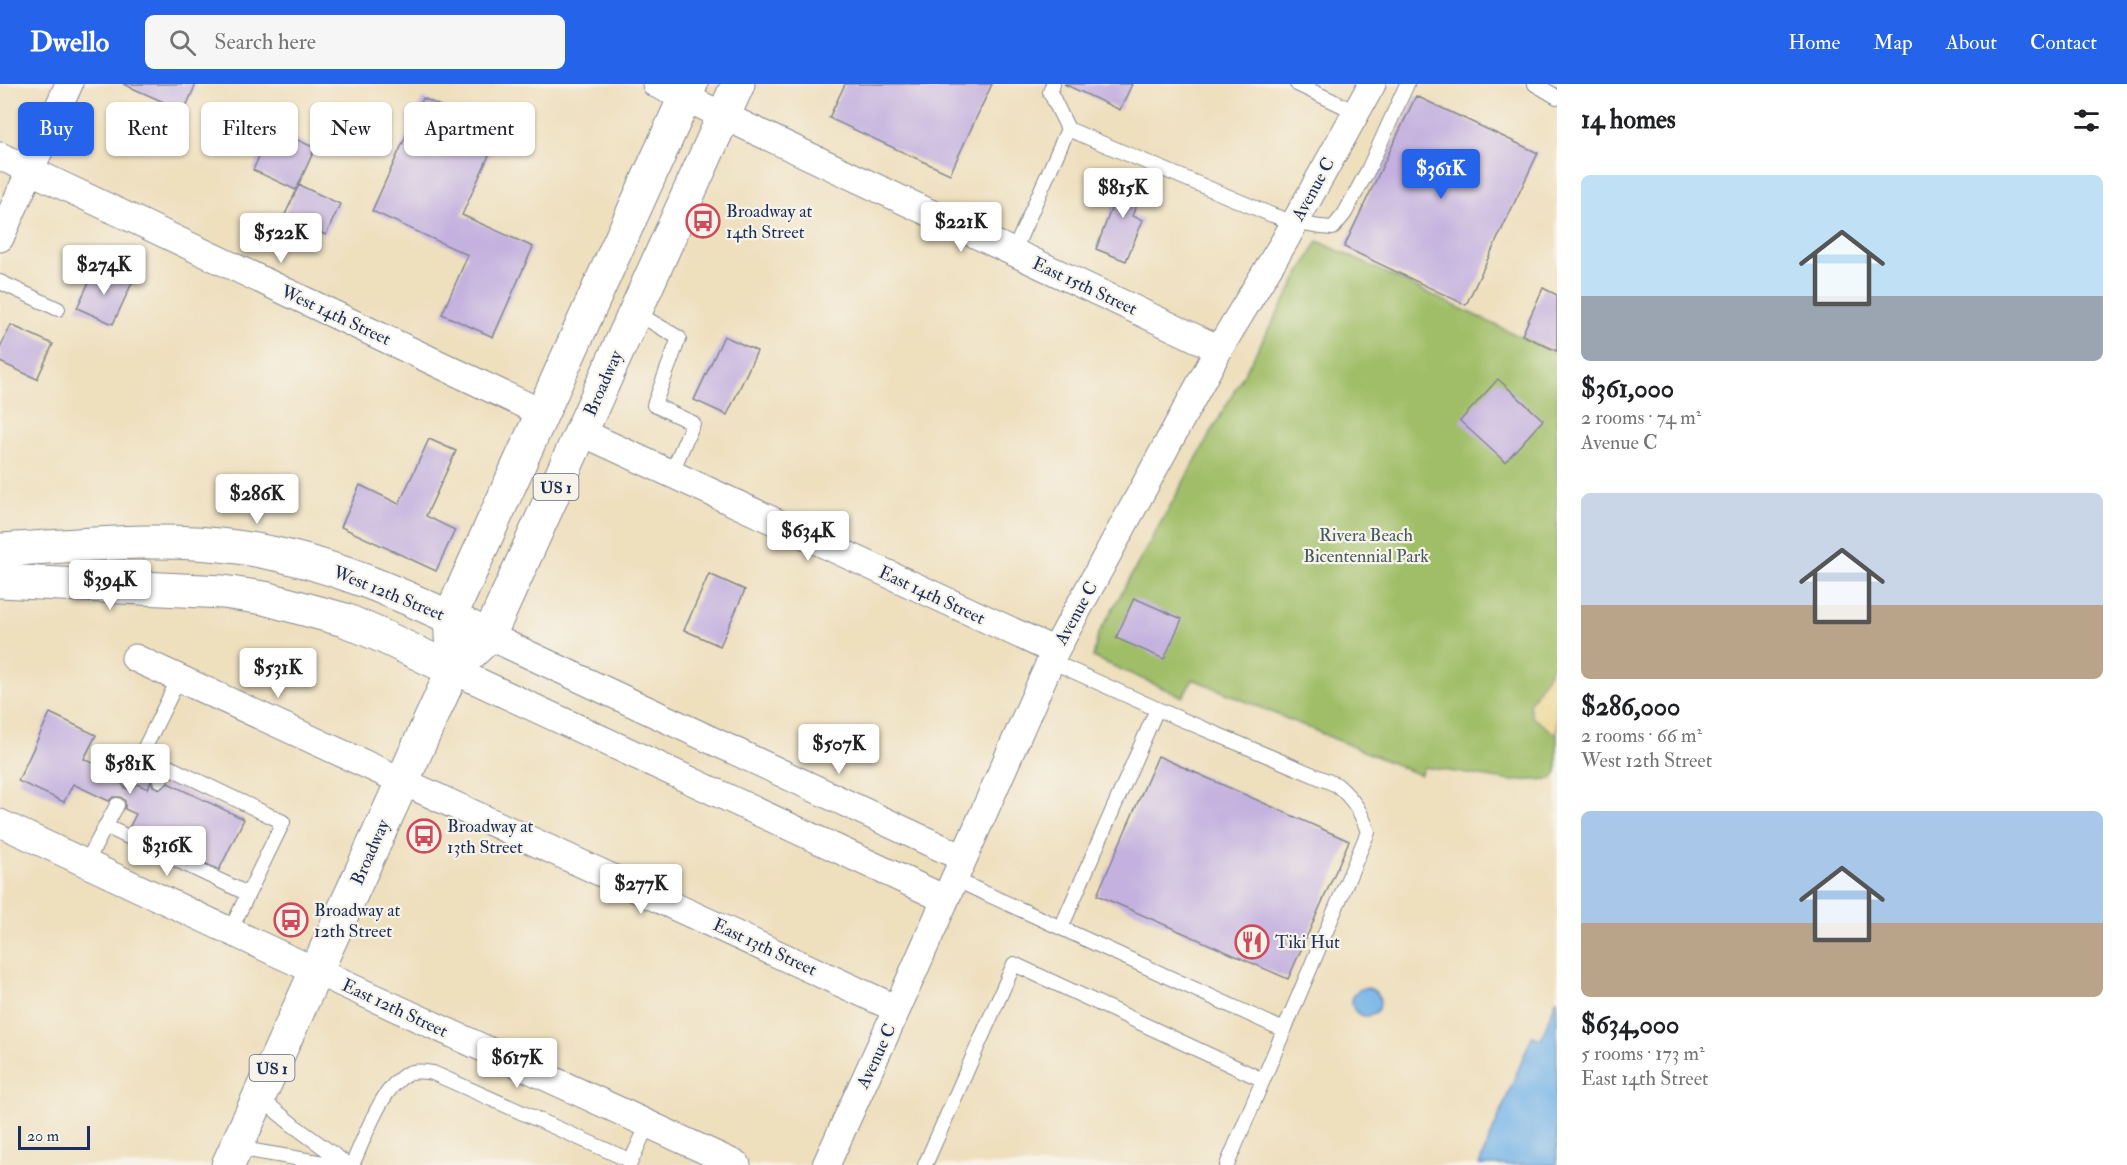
<!DOCTYPE html>
<html lang="en">
<head>
<meta charset="utf-8">
<style>
	:root { --surface:#fff; --page:#f6f6f6; --text:#202124; --muted:#757577; --accent:#2563eb }
	body { margin:0; font-family:"IM FELL Double Pica",serif; background:var(--page); color:var(--text); height:100vh; display:flex; flex-direction:column; font-size:22px; white-space:nowrap }
	* { box-sizing:border-box; margin:0 }
	p { font-size:20px; color:var(--muted) }
	.icon { flex:none; width:33px; height:33px; fill:none; stroke:currentColor; stroke-width:2; stroke-linecap:round; stroke-linejoin:round }
	.map { position:relative; flex:1; overflow:hidden }
	.drawer { display:flex; flex-direction:column; background:var(--surface); width:570px }
	.drawer>* { flex:none }
	.hud { position:absolute; left:18px; top:18px; width:570px; height:54px; display:flex; gap:12px }
	.scale { position:absolute; left:18px; bottom:15px; width:72px; box-sizing:border-box; padding-left:6px; border:3px solid #1b2f5e; border-top:0; font-size:16px; line-height:21px; white-space:nowrap; color:#1b2f5e; -webkit-text-stroke:4px #f7f3e8; paint-order:stroke }
	.price { position:absolute; translate:-50% -51px; padding:0 14px; border-radius:6px; background:#fff; color:#222; font-size:20px; line-height:39px; filter:drop-shadow(0 2px 3px #0008) }
	.price::after { content:''; position:absolute; left:50%; top:36px; width:18px; height:14px; margin-left:-9px; background:inherit; clip-path:polygon(0 0,100% 0,50% 100%) }
	.price.selected { background:var(--accent); color:#fff }
	ul { padding:0; list-style:none }
	li { display:grid; align-content:center; gap:12px; height:318px; padding:0 24px }
	li span { display:grid; place-items:center; height:186px; border-radius:9px; color:#555 }
	li>.icon { margin-inline-start:auto }
	span .icon { width:108px; height:108px; fill:#fffc; stroke-width:1 }
	li b { font-size:26px }
	h2 { display:flex; justify-content:space-between; align-items:center; height:72px; padding:0 24px; font-size:26px }
	.pill { padding:0 21px; border-radius:9px; background:var(--surface); box-shadow:0 2px 4px #0004; font-size:21px; line-height:54px }
	.pill.selected { background:var(--accent); color:#fff }
	header { display:flex; align-items:center; gap:36px; box-sizing:border-box; height:84px; padding:0 30px; background:var(--accent); color:#fff }
	header strong { font-size:28px }
	nav { display:flex; gap:33px; margin-inline-start:auto; font-size:21px }
	.search { width:420px; height:54px; background:var(--page); display:flex; align-items:center; gap:15px; box-sizing:border-box; padding:0 21px; border-radius:9px; color:var(--muted); font-size:22px }
	main { display:flex; flex:1; min-height:0 }
	.map>svg:first-child { display:block }
	.green { fill:#a0be67; stroke:#5e7662; stroke-width:1.5 }
	.sand { fill:#eeda9e; stroke:#84847e; stroke-width:1.5 }
	.water { fill:#74b4e8; stroke:#4872a3; stroke-width:1.5 }
	.building { fill:#c4b1df }
	.lines { fill:none; stroke-linecap:round; stroke-linejoin:round }
	.service-casing { stroke:#84878e; stroke-width:16 }
	.minor-casing { stroke:#84878e; stroke-width:29 }
	.tertiary-casing { stroke:#84878e; stroke-width:35 }
	.primary-casing { stroke:#84878e; stroke-width:35 }
	.service { stroke:#fff; stroke-width:14 }
	.minor { stroke:#fff; stroke-width:27 }
	.tertiary { stroke:#fff; stroke-width:33 }
	.primary { stroke:#fff; stroke-width:33 }
	.labels { text-anchor:middle; stroke-width:4.5; stroke-linejoin:round; paint-order:stroke }
	.shield { fill:#f7f3e8; stroke:#5d6a87; stroke-width:1.5 }
	.shield-label { font-size:16px; font-weight:bold; fill:#1b2f5e }
	.street-label { font-size:18px; fill:#1b2f5e; stroke:#f7f3e8 }
	.poi-label { font-size:18px; fill:#1b2f5e; stroke:#f7f3e8; text-anchor:start }
	.park-label { font-size:18px; fill:#435a61; stroke:#f7f3e8 }
</style>
</head>
<body>
<header>
<strong>Dwello</strong>
<div class="search"><svg class="icon" aria-label="search" viewBox="0 0 24 24"><circle cx="10" cy="10" r="6"/><path d="M15 15l6 6"/></svg>Search here</div>
<nav><a>Home</a><a>Map</a><a>About</a><a>Contact</a></nav>
</header>
<main>
<div class="map">
<svg width="1557" height="1081" viewBox="0 0 1557 1081">
	<rect width="100%" height="100%" fill="#f7f3e8"/>
	<filter id="ink" filterUnits="userSpaceOnUse"><feTurbulence type="fractalNoise" baseFrequency=".0167" numOctaves="2"/><feDisplacementMap in="SourceGraphic" scale="12" xChannelSelector="R" yChannelSelector="G"/><feConvolveMatrix kernelMatrix="1 2 1 2 8 2 1 2 1" color-interpolation-filters="sRGB"/></filter>
	<filter id="wash" filterUnits="userSpaceOnUse"><feTurbulence type="fractalNoise" baseFrequency=".008" numOctaves="4" result="noise"/><feDisplacementMap in="SourceGraphic" scale="24" xChannelSelector="R" yChannelSelector="G"/><feGaussianBlur stdDeviation="1.35" result="paint"/><feColorMatrix in="noise" values="0 0 0 0 0 0 0 0 0 0 0 0 0 0 0 0 0 1.4 0 .05"/><feComposite in="paint" operator="in"/></filter>
	<g filter="url(#wash)">
		<rect width="100%" height="100%" fill="#eedfbd"/>
		<!-- green -->
		<path class="green" d="M1318,157L1557,270V689L1552,695L1512,697L1424,683L1420,691L1193,595L1183,613L1093,573L1098,551Z"/>
		<!-- sand -->
		<path class="sand" d="M1557,541V651L1532,633L1529,620L1556,577Z"/>
		<!-- water -->
		<path class="water" d="M1352 918a14 14 0 1 1 28 0a14 14 0 1 1-28 0Z
			M1557,914V1081H1479L1532,952L1541,955Z"/>
		<g id="blocks">
			<!-- building -->
			<path class="building" d="M123,0H196L184,27Z
				M845,0H992L950,90L829,34Z
				M1064,0H1132L1120,26Z
				M1416,12L1538,69L1466,221L1344,163Z
				M423,14L499,49L462,131L533,163L493,253L442,230L468,171L372,127Z
				M272,44L315,64L296,106L253,86Z
				M1125,88L1147,98L1132,132L1143,136L1126,177L1096,165Z
				M299,101L340,120L326,151L311,144L308,151L281,139Z
				M96,183L132,199L113,240L77,224Z
				M1543,204L1557,211V267L1522,251Z
				M11,241L53,260L37,295L0,278V264Z
				M724,252L757,267L727,331L694,316Z
				M1498,295L1543,336L1505,378L1460,337Z
				M429,355L456,367L426,432L455,446L436,487L341,443L360,401L399,420Z
				M709,490L745,506L720,562L684,546Z
				M1134,514L1182,535L1164,575L1116,554Z
				M50,629L96,651L84,675L121,692L120,697L125,704L130,705L137,700L148,705L151,697L153,702L160,705L168,699L244,735L219,786L129,744L136,730L125,725V717L121,713H113L109,717L73,700L64,718L18,697Z
				M1158,672L1349,757L1288,895L1097,811Z"/>
		</g>
	</g>
	<g filter="url(#ink)">
		<use href="#blocks" fill-opacity="0" stroke="#84878e" stroke-width="1.5"/>
		<g class="lines">
			<!-- service casing -->
			<g class="service-casing">
				<path id="service" d="M1053,0L1050,8L1068,45L1272,131C1292,138 1311,143 1333,144L1345,129L1368,86L1407,0
					M1297,0L1356,28
					M1535,0L1557,13
					M1013,169L1068,45
					M0,198L58,225
					M635,228L679,254L654,321L693,339L671,390
					M1051,577L1157,625L1337,701C1353,715 1361,727 1368,748L1227,1081
					M142,670L283,738L230,847
					M129,696L179,594
					M160,696L166,682
					M105,742L248,810
					M86,779L117,721
					M954,795L1284,946
					M1061,844L1157,625
					M259,1013L293,1041L348,1081
					M236,1064L336,1081
					M631,1077L648,1040
					M352,1081C365,1054 381,1002 409,989C416,986 426,988 433,989L631,1077L629,1081
					M925,1081L1014,880L1263,996"/>
			</g>
			<!-- minor casing -->
			<g class="minor-casing">
				<path id="minor" d="M656,0L1219,265
					M0,72L542,329
					M0,154L69,0
					M581,348L1055,567
					M489,552L963,774
					M135,574L897,925
					M453,586L945,815
					M0,739L281,871L737,1081
					M826,1081L897,925L1055,567L1219,265L1284,158L1372,0"/>
			</g>
			<!-- tertiary casing -->
			<g class="tertiary-casing">
				<path id="tertiary" d="M0,466C78,462 159,452 237,463C329,476 406,512 489,552
					M0,497L223,508L264,514L345,536L384,553L453,586"/>
			</g>
			<!-- primary casing -->
			<g class="primary-casing">
				<path id="primary" d="M453,586L450,533L691,0
					M228,1081L453,586L489,552L738,0"/>
			</g>
			<!-- service -->
			<use href="#service" class="service"/>
			<!-- minor -->
			<use href="#minor" class="minor"/>
			<!-- tertiary -->
			<use href="#tertiary" class="tertiary"/>
			<!-- primary -->
			<use href="#primary" class="primary"/>
		</g>
	</g>
	<!-- icons -->
	<defs>
		<g id="bus-ring" transform="scale(1.725)"><circle r="9.5" fill="#f7f3e8" stroke="#d1495b" stroke-width="1.5"/><path d="M-5-6H5V4H4V6H2V4H-2V6H-4V4H-5ZM-3.5-4V0h7V-4ZM-3.5 1.2v1.5H-2V1.2ZM2 1.2v1.5H3.5V1.2Z" fill="#d1495b"/></g>
		<g id="restaurant-ring" transform="scale(1.725)"><circle r="9.5" fill="#f7f3e8" stroke="#d1495b" stroke-width="1.5"/><path d="M-5-6h1v4h1v-4h1v4h1v-4h1v5L-1.5 .5V6h-2V.5L-5-1ZM5-6V6H3V1.5H1.5Q1.5-4 5-6Z" fill="#d1495b"/></g>
	</defs>
	<g fill-rule="evenodd">
		<use href="#bus-ring" x="703" y="137"/>
		<use href="#bus-ring" x="424" y="752"/>
		<use href="#bus-ring" x="291" y="836"/>
		<use href="#restaurant-ring" x="1252" y="858"/>
	</g>
	<g class="labels">
		<!-- shield labels -->
		<g class="shield">
			<rect x="533.5" y="390" width="45" height="26" rx="4.5"/>
			<rect x="249.5" y="971" width="45" height="26" rx="4.5"/>
		</g>
		<g class="shield-label">
			<text x="556" y="409">US 1</text>
			<text x="272" y="990">US 1</text>
		</g>
		<!-- street labels -->
		<g class="street-label">
			<text transform="translate(1313 105) rotate(-61)" y="6">Avenue C</text>
			<text transform="translate(1085 202) rotate(25)" y="6">East 15th Street</text>
			<text transform="translate(336 231) rotate(25)" y="6">West 14th Street</text>
			<text transform="translate(603 299) rotate(-66)" y="6">Broadway</text>
			<text transform="translate(389 509) rotate(22)" y="6">West 12th Street</text>
			<text transform="translate(932 511) rotate(25)" y="6">East 14th Street</text>
			<text transform="translate(1076 529) rotate(-61)" y="6">Avenue C</text>
			<text transform="translate(370 768) rotate(-66)" y="6">Broadway</text>
			<text transform="translate(765 863) rotate(25)" y="6">East 13th Street</text>
			<text transform="translate(395 924) rotate(25)" y="6">East 12th Street</text>
			<text transform="translate(876 972) rotate(-65)" y="6">Avenue C</text>
		</g>
		<!-- poi labels -->
		<g class="poi-label">
			<text x="726" y="133">Broadway at<tspan x="726" dy="21">14th Street</tspan></text>
			<text x="447" y="748">Broadway at<tspan x="447" dy="21">13th Street</tspan></text>
			<text x="314" y="832">Broadway at<tspan x="314" dy="21">12th Street</tspan></text>
			<text x="1275" y="864">Tiki Hut</text>
		</g>
		<!-- park labels -->
		<g class="park-label">
			<text x="1366" y="457">Rivera Beach<tspan x="1366" dy="21">Bicentennial Park</tspan></text>
		</g>
	</g>
</svg>
<div class="scale">20 m</div>
<b class="price selected" style="left:1441px;top:116px">$361K</b>
<b class="price" style="left:1123px;top:135px">$815K</b>
<b class="price" style="left:961px;top:169px">$221K</b>
<b class="price" style="left:281px;top:180px">$522K</b>
<b class="price" style="left:104px;top:212px">$274K</b>
<b class="price" style="left:257px;top:441px">$286K</b>
<b class="price" style="left:808px;top:478px">$634K</b>
<b class="price" style="left:110px;top:527px">$394K</b>
<b class="price" style="left:278px;top:615px">$531K</b>
<b class="price" style="left:839px;top:691px">$507K</b>
<b class="price" style="left:130px;top:711px">$581K</b>
<b class="price" style="left:167px;top:793px">$316K</b>
<b class="price" style="left:641px;top:831px">$277K</b>
<b class="price" style="left:517px;top:1005px">$617K</b>
<div class="hud">
<a class="pill selected">Buy</a>
<a class="pill">Rent</a>
<a class="pill">Filters</a>
<a class="pill">New</a>
<a class="pill">Apartment</a>
</div>
</div>
<section class="drawer">
<h2>14 homes<svg class="icon" aria-label="filters" viewBox="0 0 24 24"><path d="M4 7h16M4 17h16"/><circle cx="9" cy="7" r="2"/><circle cx="15" cy="17" r="2"/></svg></h2>
<ul>
<li><span style="background:linear-gradient(#bfe0f5 65%,#9aa5b1 0)"><svg class="icon" aria-label="home" viewBox="0 0 24 24"><path d="M3 11l9-7 9 7M6 9v11h12V9"/></svg></span><div><b>$361,000</b><p>2 rooms · 74 m²</p><p>Avenue C</p></div></li>
<li><span style="background:linear-gradient(#c9d6e8 60%,#b9a48a 0)"><svg class="icon" aria-label="home" viewBox="0 0 24 24"><path d="M3 11l9-7 9 7M6 9v11h12V9"/></svg></span><div><b>$286,000</b><p>2 rooms · 66 m²</p><p>West 12th Street</p></div></li>
<li><span style="background:linear-gradient(#a9c7e8 60%,#b9a48a 0)"><svg class="icon" aria-label="home" viewBox="0 0 24 24"><path d="M3 11l9-7 9 7M6 9v11h12V9"/></svg></span><div><b>$634,000</b><p>5 rooms · 173 m²</p><p>East 14th Street</p></div></li>
</ul>
</section>
</main>
</body>
</html>
